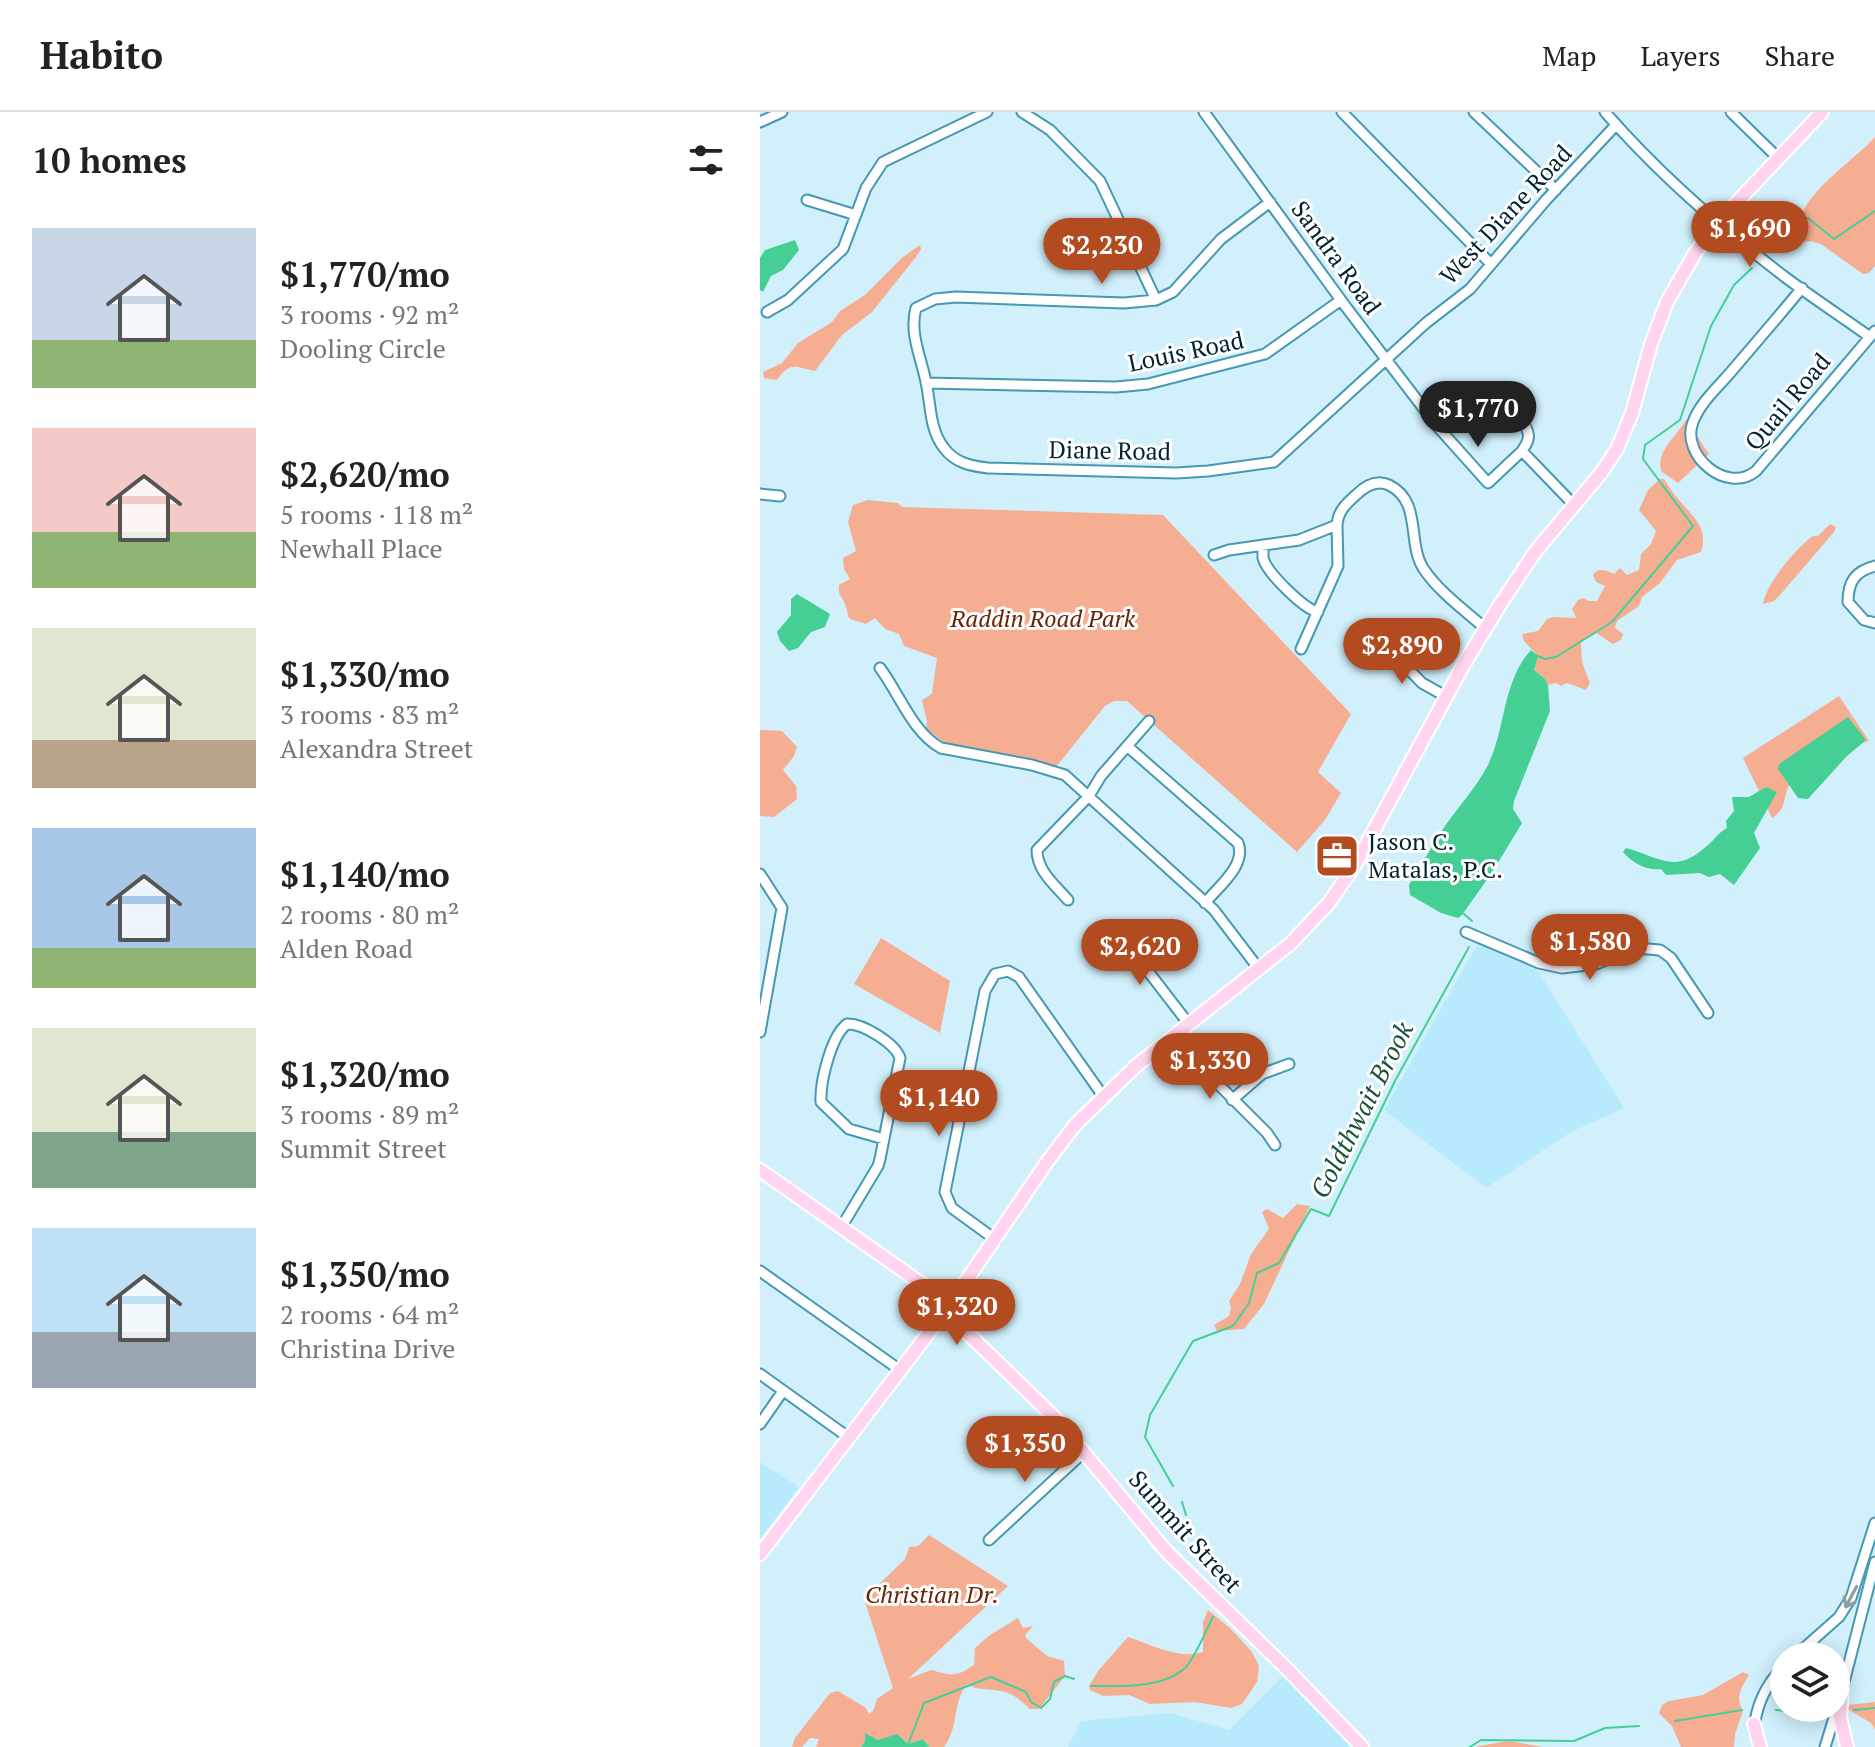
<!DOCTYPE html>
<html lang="en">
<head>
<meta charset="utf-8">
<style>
	:root { --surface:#fff; --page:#f6f6f6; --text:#222; --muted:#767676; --line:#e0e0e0; --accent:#b24c20 }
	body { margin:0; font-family:"PT Serif",serif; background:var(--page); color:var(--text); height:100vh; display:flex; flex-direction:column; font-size:30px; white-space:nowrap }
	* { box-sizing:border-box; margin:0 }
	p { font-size:26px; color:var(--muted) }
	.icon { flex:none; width:44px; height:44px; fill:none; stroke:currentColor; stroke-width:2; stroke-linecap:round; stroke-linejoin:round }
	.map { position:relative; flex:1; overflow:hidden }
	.drawer { display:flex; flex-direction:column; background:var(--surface); width:760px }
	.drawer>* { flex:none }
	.controls { position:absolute; left:1010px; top:1530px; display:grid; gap:16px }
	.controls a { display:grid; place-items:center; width:80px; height:80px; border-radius:50%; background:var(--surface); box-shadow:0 4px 20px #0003; font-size:40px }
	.price { position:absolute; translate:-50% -68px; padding:0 18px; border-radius:28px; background:var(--accent); color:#fff; font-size:26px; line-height:52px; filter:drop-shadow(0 2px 4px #0008) }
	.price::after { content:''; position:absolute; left:50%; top:48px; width:24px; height:18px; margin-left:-12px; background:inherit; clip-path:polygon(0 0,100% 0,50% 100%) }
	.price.on { background:#222; color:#fff }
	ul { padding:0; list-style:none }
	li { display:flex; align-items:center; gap:24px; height:200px; padding:0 32px }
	li span { display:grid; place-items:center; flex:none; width:224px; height:160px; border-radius:0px; color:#555 }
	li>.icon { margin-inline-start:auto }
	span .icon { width:96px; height:96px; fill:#fffc; stroke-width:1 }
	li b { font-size:34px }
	h2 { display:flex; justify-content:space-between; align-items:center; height:96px; padding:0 32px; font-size:34px }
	header { display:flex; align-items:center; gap:48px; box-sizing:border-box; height:112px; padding:0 40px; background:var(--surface); border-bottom:2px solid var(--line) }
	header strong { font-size:38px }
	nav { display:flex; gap:44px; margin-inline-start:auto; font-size:28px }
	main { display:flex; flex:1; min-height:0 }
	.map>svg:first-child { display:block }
	.built { fill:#b7eafd }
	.green { fill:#f6ae93 }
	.water { fill:#45cf95 }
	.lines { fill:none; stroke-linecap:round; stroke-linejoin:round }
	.stream { stroke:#45cf95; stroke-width:2 }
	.minor-casing { stroke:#4798b2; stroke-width:13 }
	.major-casing { stroke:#fff; stroke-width:16 }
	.minor { stroke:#fff; stroke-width:9 }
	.major { stroke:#ffd5ef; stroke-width:12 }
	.oneway { stroke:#8c9ca1 }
	.labels { text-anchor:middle; stroke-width:6; stroke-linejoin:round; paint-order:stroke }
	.street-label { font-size:24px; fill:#00242e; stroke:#fff }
	.park-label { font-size:24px; font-style:italic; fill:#682404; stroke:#fff }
	.poi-label { font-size:24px; fill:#00242e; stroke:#fff; text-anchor:start }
	.water-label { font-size:26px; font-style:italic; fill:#1b5139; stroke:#fff }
</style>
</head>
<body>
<header>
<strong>Habito</strong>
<nav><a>Map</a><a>Layers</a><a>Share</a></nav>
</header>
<main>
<section class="drawer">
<h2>10 homes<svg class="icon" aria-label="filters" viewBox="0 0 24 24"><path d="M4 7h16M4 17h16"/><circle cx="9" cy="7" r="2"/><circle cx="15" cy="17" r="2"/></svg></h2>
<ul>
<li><span style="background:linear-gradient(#c9d6e8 70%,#8fb573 0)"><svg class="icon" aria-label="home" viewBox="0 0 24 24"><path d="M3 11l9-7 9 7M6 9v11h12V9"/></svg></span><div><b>$1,770/mo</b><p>3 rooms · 92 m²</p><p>Dooling Circle</p></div></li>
<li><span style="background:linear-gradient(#f6c9c9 65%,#8fb573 0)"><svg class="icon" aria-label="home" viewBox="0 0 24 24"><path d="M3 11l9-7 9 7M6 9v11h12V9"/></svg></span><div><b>$2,620/mo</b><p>5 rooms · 118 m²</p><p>Newhall Place</p></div></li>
<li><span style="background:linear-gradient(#dfe7d0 70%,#b9a48a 0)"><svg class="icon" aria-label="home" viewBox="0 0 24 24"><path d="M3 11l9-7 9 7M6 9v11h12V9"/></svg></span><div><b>$1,330/mo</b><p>3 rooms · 83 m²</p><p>Alexandra Street</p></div></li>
<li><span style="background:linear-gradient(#a9c7e8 75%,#8fb573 0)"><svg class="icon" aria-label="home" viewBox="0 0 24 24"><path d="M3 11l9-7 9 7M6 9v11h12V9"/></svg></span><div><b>$1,140/mo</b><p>2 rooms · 80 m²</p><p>Alden Road</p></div></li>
<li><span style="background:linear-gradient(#dfe7d0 65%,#7fa58c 0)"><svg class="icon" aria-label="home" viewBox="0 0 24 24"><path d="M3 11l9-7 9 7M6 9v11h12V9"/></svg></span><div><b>$1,320/mo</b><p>3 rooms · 89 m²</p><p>Summit Street</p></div></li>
<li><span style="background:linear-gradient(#bfe0f5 65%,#9aa5b1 0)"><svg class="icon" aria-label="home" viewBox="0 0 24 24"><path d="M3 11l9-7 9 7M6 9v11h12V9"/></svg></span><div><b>$1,350/mo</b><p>2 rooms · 64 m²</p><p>Christina Drive</p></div></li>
</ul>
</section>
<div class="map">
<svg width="1115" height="1635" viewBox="0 0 1115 1635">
	<rect width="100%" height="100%" fill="#d1f0fb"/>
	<!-- built -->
	<path class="built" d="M718,831L778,859L864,996L811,1020L726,1076L624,998Z
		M0,1350L39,1375L0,1426Z
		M525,1562L596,1635H308L321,1609L410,1601L469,1618Z"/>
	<!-- green -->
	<path class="green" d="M1115,25V154L1109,161L1103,162L1061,132L1050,129L1017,133L1021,122L1042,106C1043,82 1099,44 1115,25Z
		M160,133L161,137L156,145L112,200L82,223L55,259C37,256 31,248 17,268L4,266L3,260L22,251L38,231L72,210L80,199L105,183L143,145Z
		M926,308L949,342L918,371L901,359C896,339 916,325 926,308Z
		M900,367H904C909,374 913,382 919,388C933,404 949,417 941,440L917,448L900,471L882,485L879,494L857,509L855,516L863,522L861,528L853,532L836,521L821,530L822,550L830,571L826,578L807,571L801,574L796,571L788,573L785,567L774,558L778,544L764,529L762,522L778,519L787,507L793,505L816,506L812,497L818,488L824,486L828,489H837L845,474L836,470L833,463C838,455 847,458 854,462L860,456L867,463L879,458L881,442L891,432L896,419L879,398L888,378Z
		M108,388L138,391L142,395L403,403L591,602L558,660L581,681L565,708L537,740L367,589H354L345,594L296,655L263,645L187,632L166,617L167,610L162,588L172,582L177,546L144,534L139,522L125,517L115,506L106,512C83,505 91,509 85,492C81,483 78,484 79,473L90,467L84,457L83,446L96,439L88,410L93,393Z
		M1070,412L1076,415L1074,420L1020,483L1014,489L1003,492C1005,473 1037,435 1053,424H1058Z
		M1079,584L1109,629C1093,633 1045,656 1033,668C1021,681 1030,695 1012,706L983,646Z
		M0,618L22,619L37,635L34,644L23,658L36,674L37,687L14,705L0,704Z
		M121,826L190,869L180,921L94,872Z
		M537,1092L550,1094L504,1192L484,1217L457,1219L454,1213L469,1204L471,1195L469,1189L480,1172L491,1142L509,1117L502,1100L507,1097L523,1106Z
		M169,1423L248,1474L148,1567L171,1558C191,1563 195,1566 214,1553L215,1536L230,1523L258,1506L263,1516L273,1514L265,1523L266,1526L287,1544L304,1549L305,1564L279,1597H270C261,1589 253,1581 241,1579C228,1576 217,1579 207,1572C192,1591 199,1616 184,1635H169L163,1627L148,1632L137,1623L118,1628L112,1625L101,1635H56L59,1627L50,1626L42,1635H32L35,1626L70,1581L78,1579L106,1596L109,1602L113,1599L117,1587L133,1576L104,1487L145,1447L149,1435L158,1434Z
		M448,1498L470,1516L492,1540L499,1554L497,1570L482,1592L471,1596L435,1590L390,1592L369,1583L343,1584L330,1578L329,1574L338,1559L368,1525C390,1532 419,1548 443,1540V1510Z
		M983,1560L989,1563C981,1576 975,1585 983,1599L975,1622L974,1635H921L912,1614L899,1601L902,1593L909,1589L943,1583Z
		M1115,1590V1617L1111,1611L1087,1597L1089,1593Z
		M748,1629L783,1635H714Z"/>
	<!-- water -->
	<path class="water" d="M35,128L39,138L23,158L11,164L3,180L0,178V146L5,138Z
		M37,482L70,502L65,515L51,520L38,536L29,539L20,529L17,520L31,503V487Z
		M771,538L778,544L774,558L785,567L788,573L790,599L754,689L753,697L762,711L733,759L702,803L698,806L681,801L650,783L649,773C660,755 670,737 681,720C696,697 715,678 728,653C746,616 742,570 771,538Z
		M1088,605L1106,628L1086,645L1048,687L1038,686L1018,657L1019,652Z
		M1006,675L1017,680L994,721L1000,736L974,773L960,762L949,765L940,761L906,763L901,757C887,759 872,751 863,740L866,736C902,746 915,763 948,733C955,727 959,720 967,716L966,709L974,699L972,685H989Z
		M105,1621L118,1628L137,1622L148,1632L163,1627L169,1635H101L105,1630Z"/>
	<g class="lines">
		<!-- stream -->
		<path class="stream" d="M1007,135L1026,110L1048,106L1074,127L1115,99
			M775,543L785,547L796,545L852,510L933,414L883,347L885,333L920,308L951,214L974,173L992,156
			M704,802L712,809
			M413,1374L385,1325L390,1303L433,1229L473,1214L489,1191L497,1161L519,1151L551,1097L569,1104L636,967L709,835
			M422,1390L426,1403
			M331,1574C360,1574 402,1577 425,1556C435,1546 446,1518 453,1505
			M1016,1598L1061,1602
			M1094,1598L1115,1596
			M915,1609L982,1598
			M147,1635L164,1591L231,1565L266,1580L271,1590L281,1596L290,1587L294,1570L305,1564L314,1567
			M710,1635L721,1628L814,1629L845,1616L879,1614"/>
		<!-- minor casing -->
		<g class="minor-casing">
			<path id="minor" d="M262,0L290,18L340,69L396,188
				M444,0L586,195L677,314
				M582,0L731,152
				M714,0L796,78
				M845,0C898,61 961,116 1025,165C1053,186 1082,205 1110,225
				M971,0L1018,46
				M0,10L22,0
				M47,88L96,103
				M510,90L461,127L413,180L396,188L364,191L196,185L175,187L156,196C149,221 161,245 166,270C171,292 169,317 184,336C195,351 211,354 228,356L416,361L448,359L514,350L666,211L710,177L786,88L856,13
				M1042,176C1018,205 994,233 970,261C957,276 940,291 933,310C920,343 967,383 996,359L1115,219
				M7,200L28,188L83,137L106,76L123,50L227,0
				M166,271L356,275L388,272L505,242L581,188
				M762,339C765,334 770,328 768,321C766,309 737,275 724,279C711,281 688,305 677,314L728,371L762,339L814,393
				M0,382L20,384
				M503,433C503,435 503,445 503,446C507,461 544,497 558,500
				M454,443L469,438L539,428L577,413C578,399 586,392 596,383C605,374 616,367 629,373C662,389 647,430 663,456C678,479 704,498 725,516
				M1115,454C1095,459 1088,470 1088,490L1104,508L1115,511
				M622,530L662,571L687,585
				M541,537L578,454L577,413
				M120,556C139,581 152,620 181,636L272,653L305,663L454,798L499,857
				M367,634L478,731C487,753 458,775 445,791
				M0,762L22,796L0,920
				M308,788C295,773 277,759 277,738L329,684L341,664L389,609
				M357,819L428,911
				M706,820L779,851L802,856L836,852L875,836L900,838L911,846L948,901
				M411,925L507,1021L515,1033
				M472,988L502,962L529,952
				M82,1114L118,1054L120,1047L140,946C135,931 102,911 87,912C71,924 60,970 61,990L89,1017L124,1027
				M236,1128L192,1096L185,1080L225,879L235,862L248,859L259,865L343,984
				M0,1159L140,1258
				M0,1262L88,1325
				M0,1312L23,1279
				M229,1428L324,1340
				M1035,1544L1079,1505L1091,1486L1115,1411
				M1081,1582L1115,1450
				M994,1618C996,1593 1006,1572 1024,1554
				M1065,1635L1077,1596"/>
		</g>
		<!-- major casing -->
		<g class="major-casing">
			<path id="major" d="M0,1058L179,1184L195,1209L295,1306L407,1440L529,1559L602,1635
				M0,1442L187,1197L287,1050L315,1013L377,953L530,832L568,792L595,753L704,552L741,491L775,440L841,361L857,337L872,301L891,232L907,190L935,141L965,103L1062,0
				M1082,1578L1080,1605L1087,1635
				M994,1612L1000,1635"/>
		</g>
		<!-- minor -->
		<use href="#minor" class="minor"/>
		<!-- major -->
		<use href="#major" class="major"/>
	</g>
	<!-- one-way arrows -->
	<defs><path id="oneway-shaft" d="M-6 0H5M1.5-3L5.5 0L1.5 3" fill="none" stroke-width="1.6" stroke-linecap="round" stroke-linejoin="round" transform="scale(2)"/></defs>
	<use class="oneway" href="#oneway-shaft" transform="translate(1091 1485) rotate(118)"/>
	<!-- icons -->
	<defs>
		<g id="office-square" transform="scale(2.3)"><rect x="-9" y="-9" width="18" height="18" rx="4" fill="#b24c20" stroke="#fff"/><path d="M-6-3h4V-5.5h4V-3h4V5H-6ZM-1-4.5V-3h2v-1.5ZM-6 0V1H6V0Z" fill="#fff"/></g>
	</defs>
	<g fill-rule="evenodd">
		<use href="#office-square" x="577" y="744"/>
	</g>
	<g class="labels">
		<!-- street labels -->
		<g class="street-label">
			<text transform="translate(746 103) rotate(-47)" y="8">West Diane Road</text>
			<text transform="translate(576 146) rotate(54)" y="8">Sandra Road</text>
			<text transform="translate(426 240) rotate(-12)" y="8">Louis Road</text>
			<text transform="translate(1028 290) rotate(-50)" y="8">Quail Road</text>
			<text transform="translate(350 339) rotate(1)" y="8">Diane Road</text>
			<text transform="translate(425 1420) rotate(48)" y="8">Summit Street</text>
		</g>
		<!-- park labels -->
		<g class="park-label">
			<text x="283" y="515">Raddin Road Park</text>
			<text x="172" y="1491">Christian Dr.</text>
		</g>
		<!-- poi labels -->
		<g class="poi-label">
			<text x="608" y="738">Jason C.<tspan x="608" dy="28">Matalas, P.C.</tspan></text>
		</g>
		<!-- water labels -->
		<g class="water-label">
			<text transform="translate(602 998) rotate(-63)" y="9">Goldthwait Brook</text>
		</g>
	</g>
</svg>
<div class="controls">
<a><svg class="icon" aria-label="layers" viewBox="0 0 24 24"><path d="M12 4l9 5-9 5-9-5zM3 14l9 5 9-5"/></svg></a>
</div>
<b class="price" style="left:990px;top:157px">$1,690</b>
<b class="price" style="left:342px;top:174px">$2,230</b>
<b class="price on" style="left:718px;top:337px">$1,770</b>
<b class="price" style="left:642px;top:574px">$2,890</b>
<b class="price" style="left:830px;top:870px">$1,580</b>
<b class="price" style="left:380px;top:875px">$2,620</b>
<b class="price" style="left:450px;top:989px">$1,330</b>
<b class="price" style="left:179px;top:1026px">$1,140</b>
<b class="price" style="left:197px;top:1235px">$1,320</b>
<b class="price" style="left:265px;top:1372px">$1,350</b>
</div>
</main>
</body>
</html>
